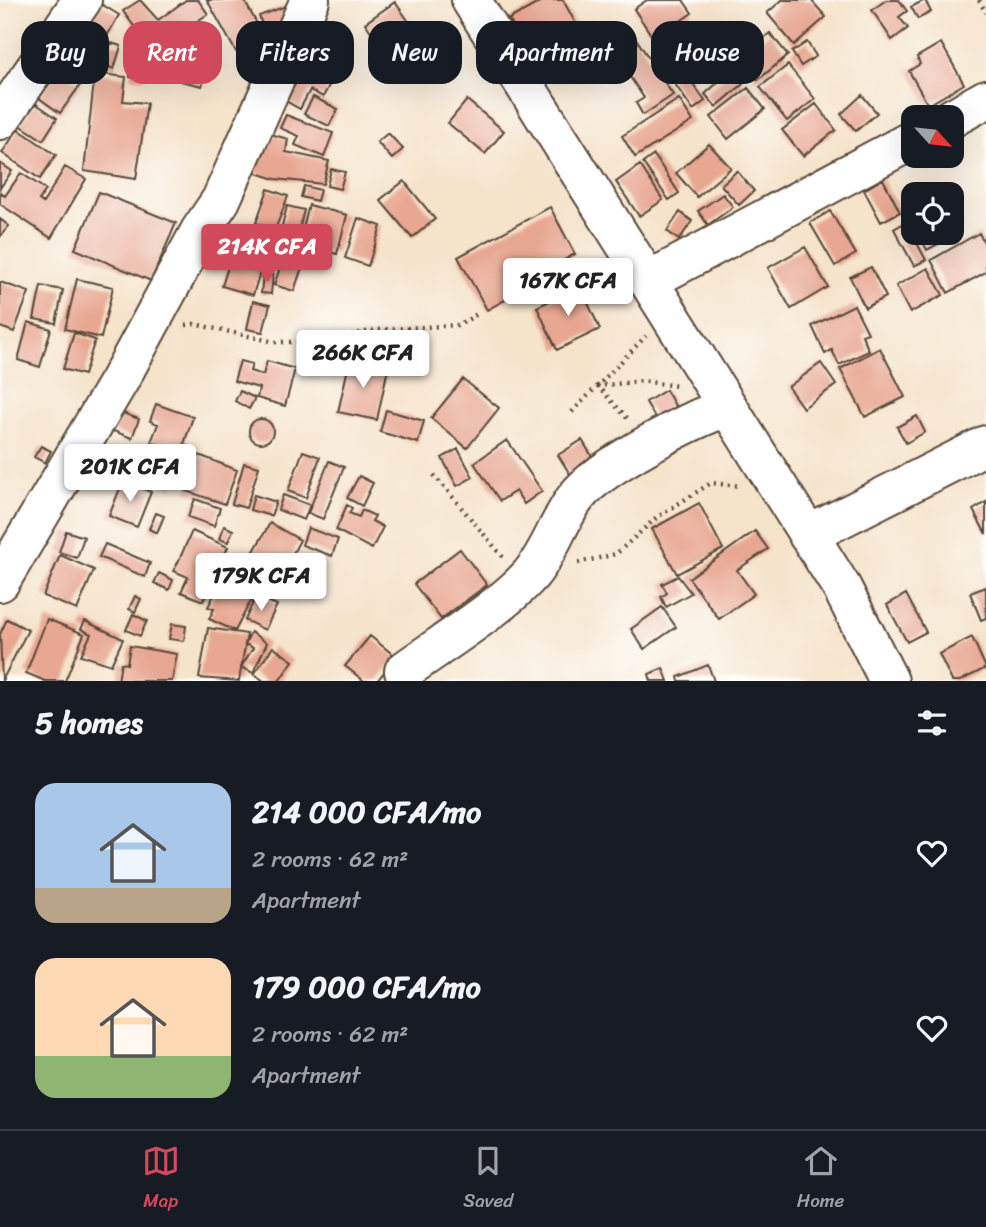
<!DOCTYPE html>
<html lang="en">
<head>
<meta charset="utf-8">
<style>
	:root { --surface:#171b24; --page:#242831; --text:#f1f3f6; --muted:#9ea1a6; --line:#363941; --accent:#d1495b }
	body { margin:0; font-family:Sriracha,sans-serif; background:var(--page); color:var(--text); height:100vh; display:flex; flex-direction:column; font-size:26px; white-space:nowrap }
	* { box-sizing:border-box; margin:0 }
	p { font-size:23px; color:var(--muted) }
	.icon { flex:none; width:38px; height:38px; fill:none; stroke:currentColor; stroke-width:2; stroke-linecap:round; stroke-linejoin:round }
	.map { position:relative; height:681px; overflow:hidden }
	.sheet { display:flex; flex-direction:column; background:var(--surface); flex:1 }
	.sheet>* { flex:none }
	.guide { position:absolute; left:21px; top:21px; width:945px; height:63px; display:flex; gap:14px }
	.needle { width:46px; rotate:117deg }
	.tools { position:absolute; left:901px; top:105px; display:grid; gap:14px }
	.tools a { display:grid; place-items:center; width:63px; height:63px; border-radius:14px; background:var(--surface); box-shadow:0 7px 28px #0002; font-size:35px }
	.price { position:absolute; translate:-50% -60px; padding:0 16px; border-radius:7px; background:#fff; color:#222; font-size:23px; line-height:46px; filter:drop-shadow(0 2px 4px #0008) }
	.price::after { content:''; position:absolute; left:50%; top:42px; width:21px; height:16px; margin-left:-10px; background:inherit; clip-path:polygon(0 0,100% 0,50% 100%) }
	.price.on { background:var(--accent); color:#fff }
	ul { padding:0; list-style:none }
	li { display:flex; align-items:center; gap:21px; height:175px; padding:0 35px }
	li span { display:grid; place-items:center; flex:none; width:196px; height:140px; border-radius:21px; color:#555 }
	li>.icon { margin-inline-start:auto }
	span .icon { width:84px; height:84px; fill:#fffc; stroke-width:1 }
	li b { font-size:30px }
	h2 { display:flex; justify-content:space-between; align-items:center; height:84px; padding:0 35px; font-size:30px }
	.tag { padding:0 24px; border-radius:21px; background:var(--surface); box-shadow:0 7px 28px #0002; font-size:24px; line-height:63px }
	.tag.on { background:var(--accent); color:#fff }
	.dock { display:flex; justify-content:space-around; align-items:center; height:98px; border-top:2px solid var(--line); background:var(--surface); font-size:19px; color:var(--muted) }
	.dock a { display:grid; justify-items:center; gap:4px }
	.dock .on { color:var(--accent) }
	.map>svg:first-child { display:block }
	.building { fill:#e8a793 }
	.lines { fill:none; stroke-linecap:round; stroke-linejoin:round }
	.minor-casing { stroke:#574638; stroke-width:42 }
	.path { stroke:#574638; stroke-width:4.5; stroke-dasharray:2 5; stroke-linecap:butt }
	.minor { stroke:#fff; stroke-width:38 }
</style>
</head>
<body>
<div class="map">
<svg width="986" height="681" viewBox="0 0 986 681">
	<rect width="100%" height="100%" fill="#fdfcf7"/>
	<filter id="ink" filterUnits="userSpaceOnUse"><feTurbulence type="fractalNoise" baseFrequency=".0143" numOctaves="2"/><feDisplacementMap in="SourceGraphic" scale="14" xChannelSelector="R" yChannelSelector="G"/><feConvolveMatrix kernelMatrix="1 2 1 2 8 2 1 2 1" color-interpolation-filters="sRGB"/></filter>
	<filter id="wash" filterUnits="userSpaceOnUse"><feTurbulence type="fractalNoise" baseFrequency=".00686" numOctaves="4" result="noise"/><feDisplacementMap in="SourceGraphic" scale="28" xChannelSelector="R" yChannelSelector="G"/><feGaussianBlur stdDeviation="1.57" result="paint"/><feColorMatrix in="noise" values="0 0 0 0 0 0 0 0 0 0 0 0 0 0 0 0 0 1.4 0 .05"/><feComposite in="paint" operator="in"/></filter>
	<g filter="url(#wash)">
		<rect width="100%" height="100%" fill="#f5e3ca"/>
		<g id="blocks">
			<!-- building -->
			<path class="building" d="M140,0L158,20L186,0H198L208,14L171,38L168,34L149,47L123,11Z
				M207,0H249L245,2L264,36L236,52Z
				M544,0H563L588,46L539,73L509,19Z
				M647,0H683L692,13L654,39L634,9Z
				M782,0H811L826,17L794,45L767,13Z
				M886,0H899L907,11L899,17L908,28L892,40L872,10Z
				M925,0L931,12L918,19L911,7Z
				M98,2L119,15L100,48L78,35Z
				M395,2L422,40L392,61L365,23Z
				M286,6L292,21L270,46L259,16Z
				M770,33L788,55L758,80L739,58Z
				M635,37L673,95L643,115L636,103L644,98L613,51Z
				M807,42L816,56L801,66L792,52Z
				M111,43L121,46L114,69L104,65Z
				M941,43L964,84L928,105L909,71L920,64L917,57Z
				M71,46L103,53L99,66L68,58Z
				M603,46L612,58L597,68L588,56Z
				M188,48L210,53L202,86L181,81Z
				M314,49L341,63L323,97L310,90L300,109L286,101Z
				M671,52L705,101L693,110L659,61Z
				M133,56L146,58L144,79L130,77Z
				M788,65L815,99L787,121L760,87Z
				M60,69L81,84L60,113L39,98Z
				M732,70L743,84L716,107L705,94Z
				M95,73L126,77L123,101L147,103L136,179L84,171Z
				M748,88L765,109L728,139L711,117Z
				M862,95L877,113L856,131L841,114Z
				M313,97L338,109L329,126L304,114Z
				M679,99L693,121L635,157L622,136Z
				M467,100L504,131L485,154L448,123Z
				M35,103L57,118L43,140L20,125Z
				M816,104L836,130L803,156L782,130Z
				M286,115L333,133L324,157L295,145L299,136L280,128Z
				M18,129L56,155L40,179L2,153Z
				M263,132L288,139L286,152L329,161L323,184L275,179L251,171Z
				M388,133L403,149L392,159L377,142Z
				M709,144L731,168L697,197L676,173Z
				M654,155L679,193L669,200L643,163Z
				M0,163L12,171L0,188Z
				M640,165L663,200L639,216L616,182Z
				M65,167L86,179L51,238L0,204V192L5,196L21,173L46,190L39,200L43,203Z
				M331,169L345,172L340,189L327,186Z
				M737,171L754,191L739,205L721,185Z
				M883,179L900,212L881,222L864,190Z
				M404,181L435,219L412,238L380,200Z
				M304,186L320,190L317,201L301,197Z
				M268,189L288,196L275,230L256,223Z
				M99,192L176,223L151,281L75,249Z
				M723,194L733,207L708,225L698,211Z
				M309,205L347,215L337,254L299,244Z
				M287,206L304,210L296,242L279,238Z
				M550,207L575,254L564,260L567,266L487,310L458,257Z
				M830,211L856,254L835,266L810,223Z
				M680,212L692,221L679,240L667,231Z
				M358,218L381,226L368,266L345,258Z
				M0,219L9,226L0,237Z
				M906,222L926,260L914,266L894,229Z
				M918,233H932L938,244L927,250Z
				M979,233L986,246V272L948,293L931,260Z
				M237,237L268,246L253,295L222,286Z
				M270,244L280,245L278,256L268,255Z
				M805,247L828,287L791,309L768,268Z
				M287,248L306,255L294,291L274,285Z
				M871,267L886,297L865,308L850,277Z
				M928,268L943,295L910,313L896,286Z
				M263,274L273,275L271,294L261,293Z
				M77,279L113,287L101,338L65,329Z
				M0,282L29,292L14,332L0,327Z
				M41,286L63,290L56,323L34,319Z
				M580,286L600,329L557,350L537,307Z
				M253,301L270,305L263,332L247,329Z
				M854,305L868,333L862,335L869,351L839,365L832,350L825,354L812,326Z
				M28,322L51,329L40,367L18,360Z
				M74,333L95,340L84,375L63,369Z
				M880,348L905,397L865,417L840,369Z
				M350,359L388,368L377,420L338,412Z
				M240,361L252,364L250,371L263,375L267,361L295,369L285,406L257,398L259,388L234,381Z
				M821,363L836,385L803,408L788,387Z
				M463,379L499,408L467,448L431,418Z
				M666,390L684,421L664,433L646,402Z
				M240,391L255,398L249,409L235,401Z
				M156,404L193,417L181,453L151,442L158,424L150,421Z
				M386,410L424,421L418,443L380,432Z
				M120,412L139,419L132,438L113,431Z
				M917,416L925,432L906,443L897,427Z
				M249 431a12 12 0 1 1 24 0a12 12 0 1 1-24 0Z
				M507,440L542,491L524,504L516,491L500,501L474,463Z
				M582,440L599,468L575,482L558,455Z
				M41,446L51,451L45,463L34,457Z
				M187,446L196,451L188,466L179,462Z
				M135,447L182,465L173,489L126,471Z
				M458,449L473,477L457,486L442,458Z
				M303,451L320,457L306,498L288,491Z
				M199,455L237,470L225,504L186,491Z
				M329,461L344,467L323,519L308,513Z
				M244,463L259,467L246,508L232,504Z
				M359,476L373,483L362,506L347,498Z
				M123,481L151,492L137,527L109,516Z
				M254,495L276,502L271,516L250,510Z
				M283,495L310,505L304,520L278,510Z
				M195,499L220,508L214,526L188,517Z
				M986,502V534L973,510Z
				M699,503L723,549L677,574L652,529Z
				M347,505L352,508L349,513L359,517L362,510L375,516L372,521L383,527L372,549L336,530Z
				M156,513L164,516L157,533L149,529Z
				M270,523L300,540L280,578L249,560Z
				M224,526L233,530L228,542L219,539Z
				M308,528L338,539L332,556L302,545Z
				M66,531L84,537L77,558L59,552Z
				M192,531L228,547L203,601L181,592L188,577L174,571Z
				M755,531L768,549L737,570L754,594L719,619L689,578Z
				M105,544L150,563L145,577L99,557Z
				M460,549L487,585L441,619L414,584Z
				M60,555L94,570L77,610L43,596Z
				M159,573L173,580L169,590L154,583Z
				M224,575L256,591L235,631L209,619L214,609L208,607Z
				M678,576L691,593L666,607L661,597L667,593L662,584Z
				M986,587V618L981,620L970,593Z
				M906,594L926,632L907,642L887,605Z
				M135,596L141,599L135,612L129,609Z
				M256,596L277,605L265,630L245,620Z
				M662,607L676,627L644,649L631,629Z
				M133,614L147,621L140,636L126,630Z
				M7,619L28,630L2,681L0,634Z
				M47,619L84,634L65,681H45L26,673Z
				M85,621L123,639L111,665L81,655L91,634L81,629Z
				M172,624L186,626L184,641L169,639Z
				M208,628L247,634L239,681L199,678Z
				M251,632L267,643L253,673L241,667L253,648L245,644Z
				M370,636L396,657L377,681H364L345,666Z
				M972,637L986,668L960,681H952L939,654Z
				M130,646L177,654L172,681H118L121,663L127,664Z
				M273,647L293,661L279,681H264L254,674Z
				M708,665L714,681H679L678,677Z
				M663,668L668,681H651L649,674Z"/>
		</g>
	</g>
	<g filter="url(#ink)">
		<use href="#blocks" fill-opacity="0" stroke="#574638" stroke-width="2"/>
		<g class="lines">
			<!-- minor casing -->
			<g class="minor-casing">
				<path id="minor" d="M471,0L842,588L889,681
					M952,118L986,99
					M0,120L82,0
					M648,281L914,139
					M808,535L986,445
					M0,582L119,381L200,231L221,200L310,0
					M404,671C441,644 502,607 531,574C551,550 559,519 577,496C601,466 691,419 728,407"/>
			</g>
			<!-- path -->
			<path class="path" d="M979,0L986,13
				M186,325L194,324L275,342H310L377,330L458,325L479,313
				M572,412L646,336
				M627,418L598,386L643,381L677,386
				M434,475L503,557
				M578,563L616,554L656,518L711,483L740,486"/>
			<!-- minor -->
			<use href="#minor" class="minor"/>
		</g>
	</g>
</svg>
<div class="tools">
<a><svg class="needle" viewBox="-14 -14 28 28"><path d="M0-13l5 13h-10z" fill="#e53935"/><path d="M0 13l5-13h-10z" fill="#9ea1a6"/></svg></a>
<a><svg class="icon" aria-label="locate" viewBox="0 0 24 24"><circle cx="12" cy="12" r="6"/><path d="M12 2v4M12 18v4M2 12h4M18 12h4"/></svg></a>
</div>
<b class="price on" style="left:267px;top:284px">214K CFA</b>
<b class="price" style="left:568px;top:318px">167K CFA</b>
<b class="price" style="left:363px;top:390px">266K CFA</b>
<b class="price" style="left:130px;top:504px">201K CFA</b>
<b class="price" style="left:261px;top:613px">179K CFA</b>
<div class="guide">
<a class="tag">Buy</a>
<a class="tag on">Rent</a>
<a class="tag">Filters</a>
<a class="tag">New</a>
<a class="tag">Apartment</a>
<a class="tag">House</a>
</div>
</div>
<section class="sheet">
<h2>5 homes<svg class="icon" aria-label="filters" viewBox="0 0 24 24"><path d="M4 7h16M4 17h16"/><circle cx="9" cy="7" r="2"/><circle cx="15" cy="17" r="2"/></svg></h2>
<ul>
<li><span style="background:linear-gradient(#a9c7e8 75%,#b9a48a 0)"><svg class="icon" aria-label="home" viewBox="0 0 24 24"><path d="M3 11l9-7 9 7M6 9v11h12V9"/></svg></span><div><b>214 000 CFA/mo</b><p>2 rooms · 62 m²</p><p>Apartment</p></div><svg class="icon" aria-label="heart" viewBox="0 0 24 24"><path d="M12 20l-8-8c-3-5 5-10 8-4 3-6 11-1 8 4z"/></svg></li>
<li><span style="background:linear-gradient(#ffd9b3 70%,#8fb573 0)"><svg class="icon" aria-label="home" viewBox="0 0 24 24"><path d="M3 11l9-7 9 7M6 9v11h12V9"/></svg></span><div><b>179 000 CFA/mo</b><p>2 rooms · 62 m²</p><p>Apartment</p></div><svg class="icon" aria-label="heart" viewBox="0 0 24 24"><path d="M12 20l-8-8c-3-5 5-10 8-4 3-6 11-1 8 4z"/></svg></li>
</ul>
</section>
<nav class="dock">
<a class="on"><svg class="icon" aria-label="map" viewBox="0 0 24 24"><path d="M3 6l6-2 6 2 6-2v14l-6 2-6-2-6 2zM9 4v14M15 6v14"/></svg>Map</a>
<a><svg class="icon" aria-label="saved" viewBox="0 0 24 24"><path d="M7 4h10v16l-5-4-5 4z"/></svg>Saved</a>
<a><svg class="icon" aria-label="home" viewBox="0 0 24 24"><path d="M3 11l9-7 9 7M6 9v11h12V9"/></svg>Home</a>
</nav>
</body>
</html>
